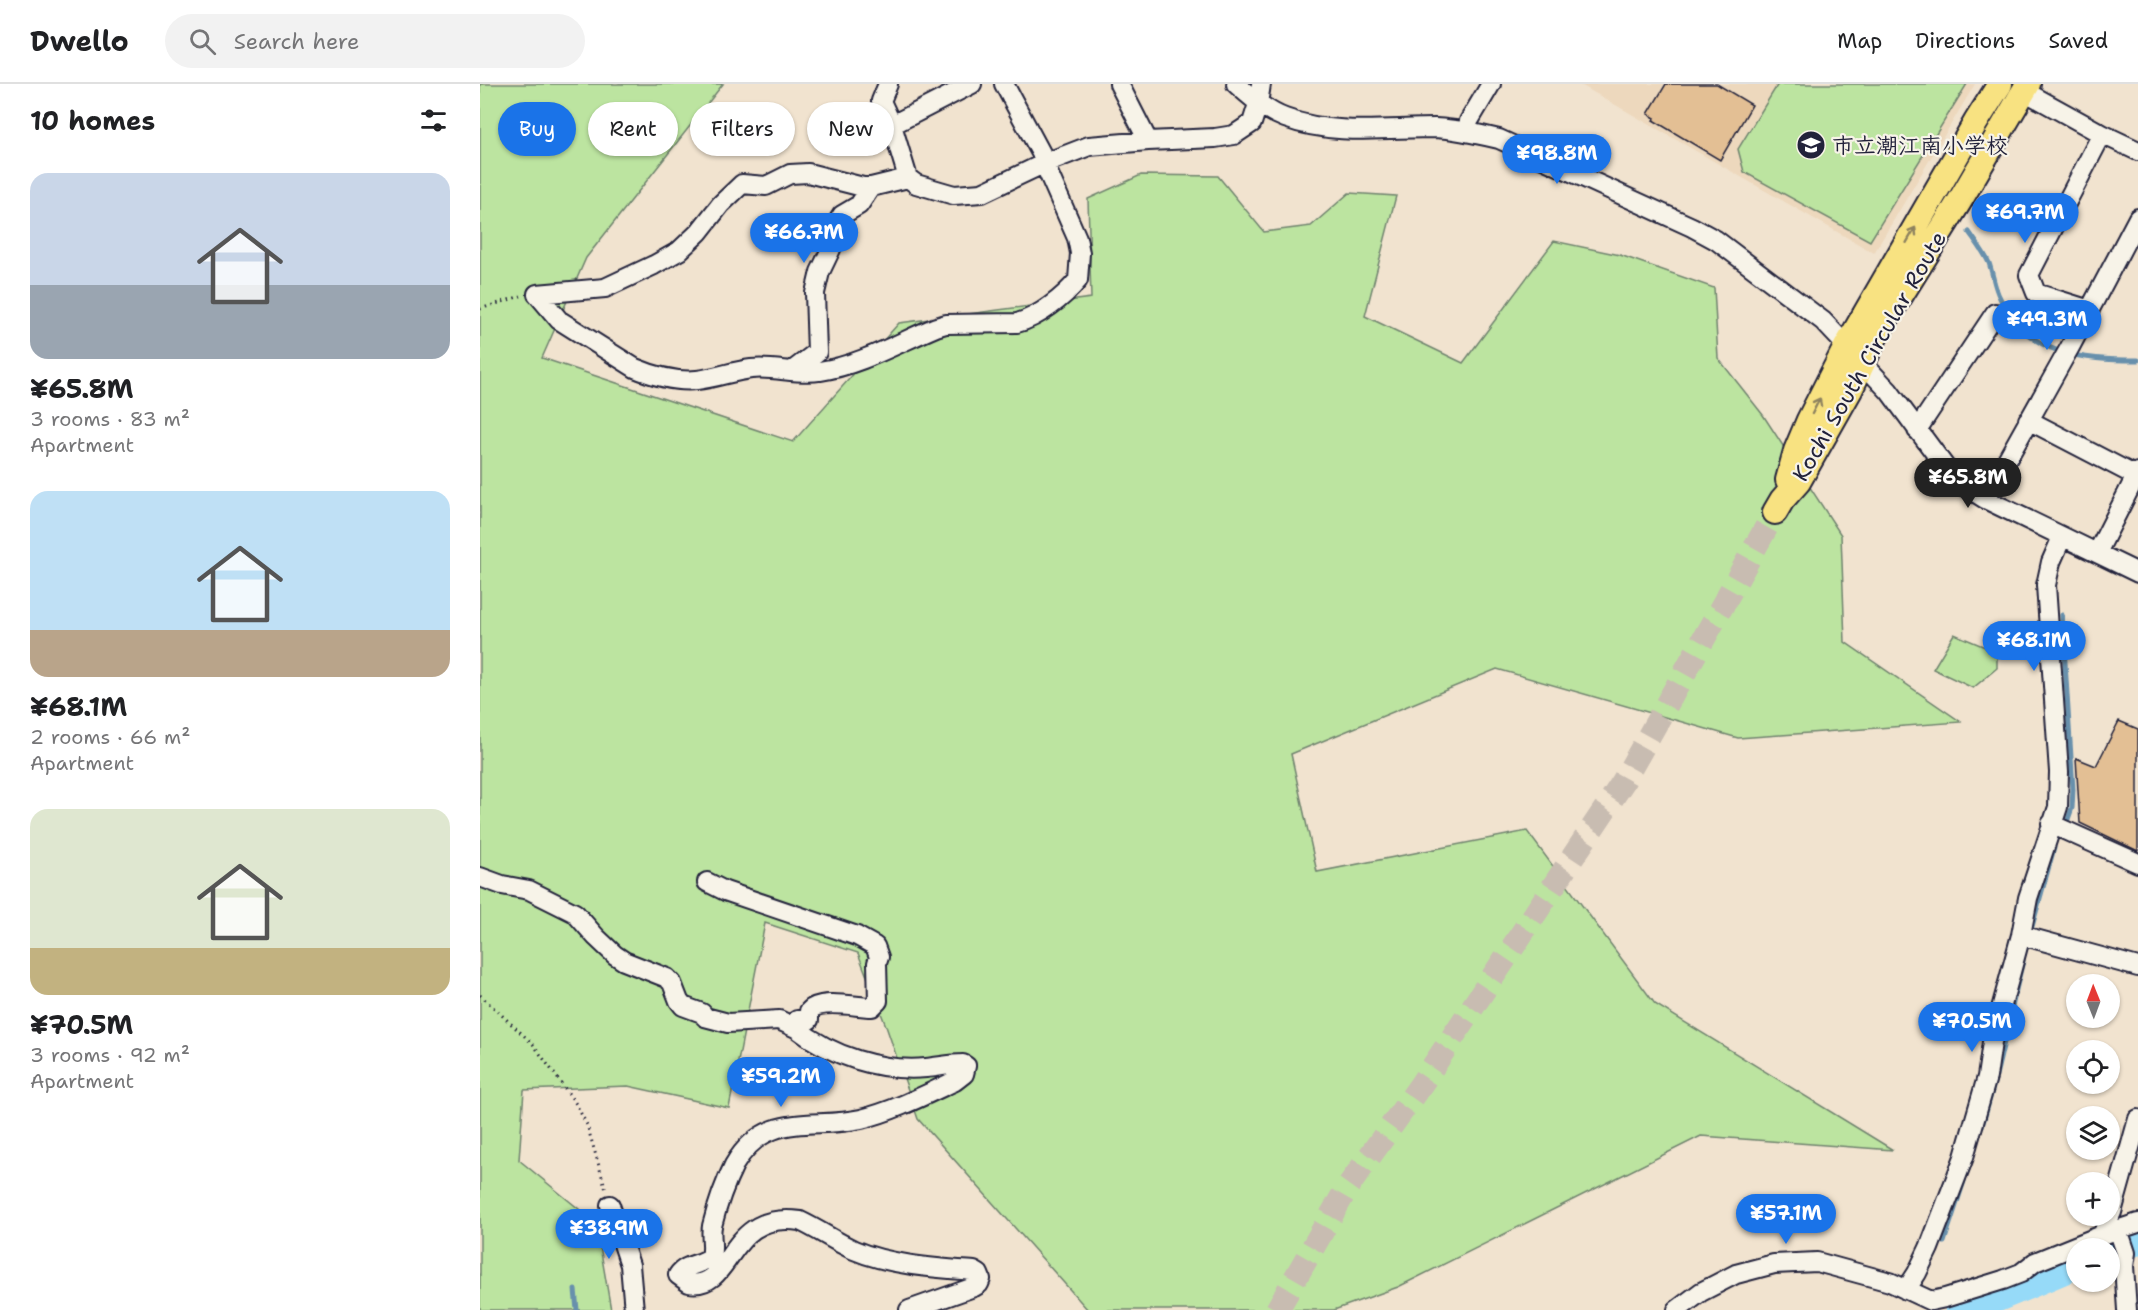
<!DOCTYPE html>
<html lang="en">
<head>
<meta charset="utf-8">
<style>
	:root { --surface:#fff; --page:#f2f2f2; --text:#202124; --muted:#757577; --line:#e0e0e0; --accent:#1a73e8 }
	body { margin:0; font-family:"Shantell Sans","Klee One",sans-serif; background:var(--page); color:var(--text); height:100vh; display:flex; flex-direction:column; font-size:22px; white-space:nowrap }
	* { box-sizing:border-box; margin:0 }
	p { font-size:20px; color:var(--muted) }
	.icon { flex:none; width:33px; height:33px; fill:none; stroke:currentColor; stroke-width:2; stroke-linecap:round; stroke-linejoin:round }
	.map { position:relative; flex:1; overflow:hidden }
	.side { display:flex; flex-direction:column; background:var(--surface); width:480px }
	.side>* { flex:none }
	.top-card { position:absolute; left:18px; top:18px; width:570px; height:54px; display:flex; gap:12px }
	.needle { width:39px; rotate:359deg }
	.fabs { position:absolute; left:1586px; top:890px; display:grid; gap:12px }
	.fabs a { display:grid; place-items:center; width:54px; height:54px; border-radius:50%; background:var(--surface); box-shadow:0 2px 4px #0004; font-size:30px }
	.price { position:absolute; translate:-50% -51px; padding:0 14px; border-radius:21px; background:var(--accent); color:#fff; font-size:20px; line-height:39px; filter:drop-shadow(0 2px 3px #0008) }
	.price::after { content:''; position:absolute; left:50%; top:36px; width:18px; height:14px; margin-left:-9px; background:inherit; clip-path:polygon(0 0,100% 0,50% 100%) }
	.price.on { background:#222; color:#fff }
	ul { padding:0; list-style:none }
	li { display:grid; align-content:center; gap:12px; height:318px; padding:0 30px }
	li span { display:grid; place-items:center; height:186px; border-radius:18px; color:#555 }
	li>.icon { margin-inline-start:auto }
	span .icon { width:108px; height:108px; fill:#fffc; stroke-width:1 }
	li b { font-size:26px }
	h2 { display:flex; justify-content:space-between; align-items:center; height:72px; padding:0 30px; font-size:26px }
	.tag { padding:0 21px; border-radius:27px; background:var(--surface); box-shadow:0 2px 4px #0004; font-size:21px; line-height:54px }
	.tag.on { background:var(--accent); color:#fff }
	header { display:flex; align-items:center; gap:36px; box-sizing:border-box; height:84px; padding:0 30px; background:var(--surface); border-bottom:2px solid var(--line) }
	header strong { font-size:28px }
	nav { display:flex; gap:33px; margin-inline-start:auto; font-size:21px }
	.search { width:420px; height:54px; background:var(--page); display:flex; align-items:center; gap:15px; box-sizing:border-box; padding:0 21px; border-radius:33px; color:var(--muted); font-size:22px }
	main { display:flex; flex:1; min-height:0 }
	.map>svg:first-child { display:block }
	.built { fill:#edd8bd }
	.green { fill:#bce4a0; stroke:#6f836e; stroke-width:1.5 }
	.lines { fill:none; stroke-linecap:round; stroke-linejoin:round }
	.stream { stroke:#6890ac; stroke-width:5 }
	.river { stroke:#96daf8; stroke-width:30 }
	.building { fill:#e3bf94; stroke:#22223b; stroke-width:1.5 }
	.major-tunnel { stroke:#c8bcb1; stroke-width:24; stroke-dasharray:24 12; stroke-linecap:butt }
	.minor-casing { stroke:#22223b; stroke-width:22 }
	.major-casing { stroke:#22223b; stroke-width:28 }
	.path { stroke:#22223b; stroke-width:3; stroke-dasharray:1.5 4.5; stroke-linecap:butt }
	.minor { stroke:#f7f3e8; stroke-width:18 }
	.major { stroke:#f8e281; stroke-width:24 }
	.oneway { stroke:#8d825e }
	.labels { text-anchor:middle; stroke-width:4.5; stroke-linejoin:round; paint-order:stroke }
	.poi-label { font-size:22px; font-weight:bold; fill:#22223b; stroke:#f7f3e8; text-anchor:start }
	.street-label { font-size:22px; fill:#22223b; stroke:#f7f3e8 }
</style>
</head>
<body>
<header>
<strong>Dwello</strong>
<div class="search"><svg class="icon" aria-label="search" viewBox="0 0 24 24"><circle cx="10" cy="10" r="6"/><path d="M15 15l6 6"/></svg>Search here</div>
<nav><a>Map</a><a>Directions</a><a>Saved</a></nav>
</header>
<main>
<section class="side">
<h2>10 homes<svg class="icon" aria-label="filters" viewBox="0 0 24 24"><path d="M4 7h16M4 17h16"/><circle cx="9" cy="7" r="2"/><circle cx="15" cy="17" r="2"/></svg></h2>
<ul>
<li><span style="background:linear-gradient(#c9d6e8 60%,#9aa5b1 0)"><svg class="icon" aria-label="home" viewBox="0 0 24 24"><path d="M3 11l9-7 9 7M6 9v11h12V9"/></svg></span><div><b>¥65.8M</b><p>3 rooms · 83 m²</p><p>Apartment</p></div></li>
<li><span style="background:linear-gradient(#bfe0f5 75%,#b9a48a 0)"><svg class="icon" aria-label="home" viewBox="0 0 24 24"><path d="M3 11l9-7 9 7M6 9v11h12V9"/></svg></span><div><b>¥68.1M</b><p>2 rooms · 66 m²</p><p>Apartment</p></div></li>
<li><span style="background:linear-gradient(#dfe7d0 75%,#c2b280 0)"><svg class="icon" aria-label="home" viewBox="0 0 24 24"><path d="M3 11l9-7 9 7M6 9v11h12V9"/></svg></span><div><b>¥70.5M</b><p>3 rooms · 92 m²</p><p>Apartment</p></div></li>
</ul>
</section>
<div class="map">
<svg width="1658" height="1226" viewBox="0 0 1658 1226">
	<rect width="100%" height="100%" fill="#f1e3cf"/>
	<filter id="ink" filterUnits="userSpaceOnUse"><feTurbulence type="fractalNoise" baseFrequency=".0167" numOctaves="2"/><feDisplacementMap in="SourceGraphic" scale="12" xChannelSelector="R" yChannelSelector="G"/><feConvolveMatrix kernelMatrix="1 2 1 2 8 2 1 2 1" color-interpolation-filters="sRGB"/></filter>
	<g filter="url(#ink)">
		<!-- built -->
		<path class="built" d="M1099,0H1495L1394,169Z"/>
		<!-- green -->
		<path class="green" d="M0,0H243L106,174L62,274L313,358L419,239L611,214L608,115L661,91L738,92L784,148L831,142L869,109L916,112L885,232L983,279L1074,157L1140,171L1234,204L1238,274L1283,331L1361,451L1365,558L1481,638L1258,654L1017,585L811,670L837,788L1047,747L1175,920L1413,1066L1221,1052L918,1203L854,1226H608L438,1035L406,942L378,869L285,839L249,1024L148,1002L44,1006L39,1076L116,1139L131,1226H0Z
			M1298,0H1487L1390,157L1264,88L1258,65Z
			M1474,550L1517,568V584L1493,604L1453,585Z"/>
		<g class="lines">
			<!-- stream -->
			<path class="stream" d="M1489,148C1496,158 1504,168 1509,179C1513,190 1514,203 1520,214C1547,272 1602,276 1658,276
				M1582,531L1593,705L1592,724L1587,738
				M1551,846L1574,764
				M1502,1042C1519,988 1529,932 1543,877
				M1464,1158L1484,1097
				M95,1206L97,1226"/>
			<!-- river -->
			<path class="river" d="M1629,1166L1658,1156
				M1481,1226L1515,1214L1596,1180"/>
		</g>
		<!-- building -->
		<path class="building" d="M1186,0H1237L1272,21L1240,76L1173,36L1175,34L1168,30Z
			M1639,637L1658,645V767L1600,739L1596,674L1616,682Z"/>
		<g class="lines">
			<!-- major-tunnel -->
			<path class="major-tunnel" d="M797,1226L867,1104L942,999L1143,698L1295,428"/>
			<!-- minor casing -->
			<g class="minor-casing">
				<path id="minor" d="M408,0L401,17L412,41L428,94L436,100L474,111L502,109L565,79L609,62L668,57L735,54L754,51L772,39L778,20L781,0
					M639,0L668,57
					M756,0C771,13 786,27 805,34C853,52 906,44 955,44C977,45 998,50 1019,55L1212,143L1236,156L1343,237L1409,307L1466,384L1486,403L1505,415L1658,489
					M1544,7L1622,50L1658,67
					M412,41L492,0
					M987,48L989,37L1011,0
					M57,210L79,236L155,284C174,292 197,298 217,296C236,294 253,287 271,285C294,282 317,291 340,287C378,282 420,258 456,243L466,240L537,239C559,233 584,213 598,196L600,169L597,154L567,86L561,69L524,0
					M57,210L125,204L174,181L199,167L219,148L241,120L262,100L286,102L310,90L328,89L383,103H391L428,94
					M1610,226L1556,209L1549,191L1622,50
					M312,287L337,268L335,209L340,188L351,165L355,142L362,131L379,121L391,103
					M1548,336L1658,393
					M1437,346L1515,229
					M1505,415L1590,263L1658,134
					M1617,469L1658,388
					M1571,740L1658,779
					M0,793L22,801L49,806L95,829L116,853L135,871L144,877L187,894L192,899L199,917L203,922L222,929L225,933L248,939L299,936L316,944
					M227,798L245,807L377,852L395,862L399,873L397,879L398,917L392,923C376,923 340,914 329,927V936H317L316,944C351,972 401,988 446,984C458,983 470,980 483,980L486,982L484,990L475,997C445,1011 414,1027 381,1035C332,1046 286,1026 254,1081C245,1099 237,1122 232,1142C230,1152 234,1163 231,1173C221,1181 205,1180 198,1191L209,1199C255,1206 245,1126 320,1137C339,1146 356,1158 374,1166C409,1181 456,1184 494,1187L499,1190L501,1195L499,1200L494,1203L429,1226
					M1541,851L1658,883
					M130,1121L150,1181L154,1226
					M1638,1145L1646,1169L1644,1182L1647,1226
					M1622,1151L1632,1128L1658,1035
					M1426,1206L1437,1189L1449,1164L1484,1073L1507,993L1512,958L1541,851L1548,814L1578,723L1579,688L1566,501L1571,478L1582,453
					M1197,1226L1221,1208L1256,1190L1294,1180L1337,1178L1410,1198L1451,1217L1465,1214L1523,1196L1541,1189L1555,1178L1622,1151L1658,1139"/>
			</g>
			<!-- major casing -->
			<g class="major-casing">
				<path id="major" d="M1308,396L1316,367L1329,336L1366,263L1496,38L1520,0
					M1295,428L1302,416L1318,398L1370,306L1396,251L1479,118L1548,0"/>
			</g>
			<!-- path -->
			<path class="path" d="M0,225L41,212
				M0,911L53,960L96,1020L107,1041L126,1106"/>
			<!-- minor -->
			<use href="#minor" class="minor"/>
			<!-- major -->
			<use href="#major" class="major"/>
		</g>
		<!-- one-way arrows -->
		<defs><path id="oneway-shaft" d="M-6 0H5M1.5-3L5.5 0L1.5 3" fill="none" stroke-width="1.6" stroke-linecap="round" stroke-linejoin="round" transform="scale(1.5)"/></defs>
		<g class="oneway">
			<use href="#oneway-shaft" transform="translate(1431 151) rotate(-60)"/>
			<use href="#oneway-shaft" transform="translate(1336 322) rotate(-63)"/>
		</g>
	</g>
	<!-- icons -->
	<defs>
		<g id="school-disc" transform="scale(1.5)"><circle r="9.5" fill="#22223b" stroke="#f7f3e8"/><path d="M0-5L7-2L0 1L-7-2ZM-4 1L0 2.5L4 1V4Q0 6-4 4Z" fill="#fff"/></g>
	</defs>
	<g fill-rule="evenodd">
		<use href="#school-disc" x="1331" y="61"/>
	</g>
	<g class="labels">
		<!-- poi labels -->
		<g class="poi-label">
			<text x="1352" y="69">市立潮江南小学校</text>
		</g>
		<!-- street labels -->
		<g class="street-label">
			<text transform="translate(1389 272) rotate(-60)" y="8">Kochi South Circular Route</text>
		</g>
	</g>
</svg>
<div class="fabs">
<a><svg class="needle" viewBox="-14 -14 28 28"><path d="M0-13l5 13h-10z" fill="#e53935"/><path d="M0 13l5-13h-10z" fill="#757577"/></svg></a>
<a><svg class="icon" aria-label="locate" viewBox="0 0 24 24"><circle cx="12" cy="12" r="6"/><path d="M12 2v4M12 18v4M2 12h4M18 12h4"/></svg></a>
<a><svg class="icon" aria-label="layers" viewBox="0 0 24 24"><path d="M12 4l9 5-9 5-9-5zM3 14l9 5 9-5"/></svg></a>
<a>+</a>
<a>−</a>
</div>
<b class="price" style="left:1077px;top:101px">¥98.8M</b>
<b class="price" style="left:1545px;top:160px">¥69.7M</b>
<b class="price" style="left:324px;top:180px">¥66.7M</b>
<b class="price" style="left:1567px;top:267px">¥49.3M</b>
<b class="price on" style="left:1488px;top:425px">¥65.8M</b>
<b class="price" style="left:1554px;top:588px">¥68.1M</b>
<b class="price" style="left:1492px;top:969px">¥70.5M</b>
<b class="price" style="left:301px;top:1024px">¥59.2M</b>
<b class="price" style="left:1306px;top:1161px">¥57.1M</b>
<b class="price" style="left:129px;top:1176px">¥38.9M</b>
<div class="top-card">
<a class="tag on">Buy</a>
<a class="tag">Rent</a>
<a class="tag">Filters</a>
<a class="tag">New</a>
</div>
</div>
</main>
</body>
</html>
